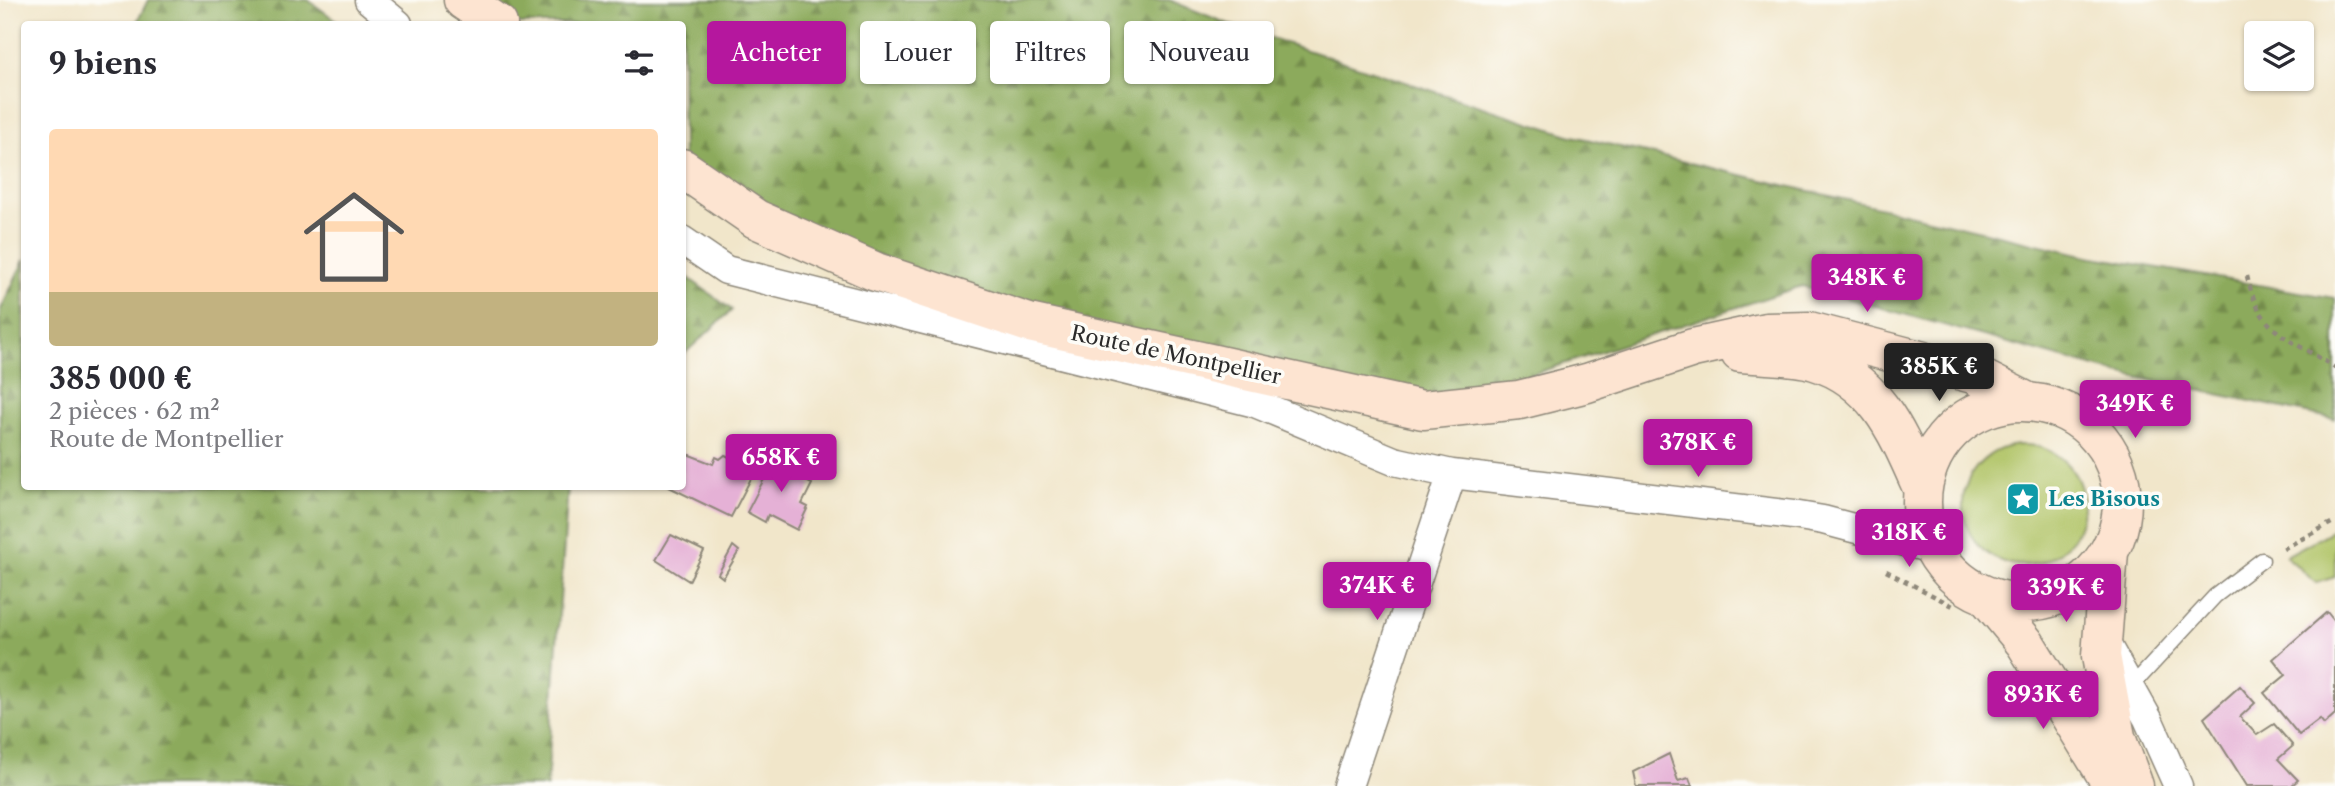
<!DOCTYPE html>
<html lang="fr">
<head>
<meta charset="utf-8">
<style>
	:root { --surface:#fff; --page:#f7f7f7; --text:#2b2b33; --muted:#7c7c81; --accent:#b5179e }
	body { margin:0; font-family:"Libre Caslon Text",serif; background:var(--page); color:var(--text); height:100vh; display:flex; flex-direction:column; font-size:26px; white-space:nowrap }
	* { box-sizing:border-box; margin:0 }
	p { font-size:23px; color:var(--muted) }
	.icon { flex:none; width:38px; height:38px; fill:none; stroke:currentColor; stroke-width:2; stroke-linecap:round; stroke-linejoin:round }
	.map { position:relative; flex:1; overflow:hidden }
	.details { position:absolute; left:21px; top:21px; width:665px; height:469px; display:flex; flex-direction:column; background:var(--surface); border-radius:7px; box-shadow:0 2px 5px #0004 }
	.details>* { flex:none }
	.guide { position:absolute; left:707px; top:21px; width:665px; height:63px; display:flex; gap:14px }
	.fabs { position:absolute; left:2244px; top:21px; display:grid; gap:14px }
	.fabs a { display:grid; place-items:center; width:70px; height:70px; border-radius:7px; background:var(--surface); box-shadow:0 2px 5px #0004; font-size:35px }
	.price { position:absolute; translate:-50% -60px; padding:0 16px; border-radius:7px; background:var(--accent); color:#fff; font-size:23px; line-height:46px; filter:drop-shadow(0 2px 4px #0008) }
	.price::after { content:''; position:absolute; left:50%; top:42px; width:21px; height:16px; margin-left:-10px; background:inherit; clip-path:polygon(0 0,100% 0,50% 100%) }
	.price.current { background:#222; color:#fff }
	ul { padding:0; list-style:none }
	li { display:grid; align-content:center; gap:14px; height:371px; padding:0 28px }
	li span { display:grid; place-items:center; height:217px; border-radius:7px; color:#555 }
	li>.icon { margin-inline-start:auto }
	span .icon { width:126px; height:126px; fill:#fffc; stroke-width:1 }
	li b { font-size:30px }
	h2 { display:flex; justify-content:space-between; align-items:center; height:84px; padding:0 28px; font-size:30px }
	.tag { padding:0 24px; border-radius:7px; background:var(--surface); box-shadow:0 2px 5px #0004; font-size:24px; line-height:63px }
	.tag.current { background:var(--accent); color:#fff }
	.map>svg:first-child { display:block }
	.green { fill:#b1c468; stroke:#6e784a; stroke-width:2 }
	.forest { fill:url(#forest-firs); stroke:#5c6a44; stroke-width:2 }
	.building { fill:#e5b1d6 }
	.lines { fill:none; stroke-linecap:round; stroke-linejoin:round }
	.service-casing { stroke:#8e887a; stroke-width:17 }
	.minor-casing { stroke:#8e887a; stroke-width:31 }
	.secondary-casing { stroke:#8e887a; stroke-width:41 }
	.path { stroke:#8e887a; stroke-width:4.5; stroke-dasharray:5 5; stroke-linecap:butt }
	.service { stroke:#fff; stroke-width:14 }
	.minor { stroke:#fff; stroke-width:28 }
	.secondary { stroke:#fde4d1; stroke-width:38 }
	.labels { text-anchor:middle; stroke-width:7; stroke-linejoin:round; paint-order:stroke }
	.street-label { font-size:21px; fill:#2b2b2b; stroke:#fdfcf7 }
	.culture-label { font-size:21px; font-weight:bold; fill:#0d838f; stroke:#fdfcf7; text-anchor:start }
</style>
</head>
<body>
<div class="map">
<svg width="2335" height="786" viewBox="0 0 2335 786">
	<defs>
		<pattern id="forest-firs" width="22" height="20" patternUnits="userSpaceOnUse" patternTransform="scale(1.75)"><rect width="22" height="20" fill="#8caa5c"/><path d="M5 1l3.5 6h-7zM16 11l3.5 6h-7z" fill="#738b4c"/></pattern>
	</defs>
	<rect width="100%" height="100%" fill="#fdfcf7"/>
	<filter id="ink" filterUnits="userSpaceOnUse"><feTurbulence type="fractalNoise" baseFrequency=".0143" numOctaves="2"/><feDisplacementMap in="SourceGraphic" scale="14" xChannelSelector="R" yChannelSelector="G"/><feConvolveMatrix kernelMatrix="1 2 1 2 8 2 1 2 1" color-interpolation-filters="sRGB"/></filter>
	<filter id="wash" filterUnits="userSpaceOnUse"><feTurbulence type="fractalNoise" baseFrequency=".00686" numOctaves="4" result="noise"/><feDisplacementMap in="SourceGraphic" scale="28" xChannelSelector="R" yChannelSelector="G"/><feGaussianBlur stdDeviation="1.57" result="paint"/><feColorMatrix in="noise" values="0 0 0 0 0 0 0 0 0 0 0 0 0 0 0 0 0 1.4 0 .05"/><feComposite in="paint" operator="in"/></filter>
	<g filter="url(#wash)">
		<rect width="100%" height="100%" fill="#f1e6ca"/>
		<!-- green -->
		<path class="green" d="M1963 505a60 60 0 1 1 120 0a60 60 0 1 1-120 0Z
			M2335,529V577L2316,583L2286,556Z"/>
		<!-- forest -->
		<path class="forest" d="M148,0H308L341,24H136Z
			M463,0H1169L1236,27L1569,135L2088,256L2335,298V419L2117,373L1802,286L1423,410L1029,323L683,168L682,24H498Z
			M24,260V486L568,487L547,786H0V311Z
			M683,274L732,310L683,355Z"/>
		<g id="blocks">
			<!-- building -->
			<path class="building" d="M682,452L713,464L716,457L720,459L725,455L756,469L731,517L667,486H682Z
				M778,452L796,461L790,473L812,484L802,504L808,507L797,530L768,515L765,522L747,512Z
				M671,535L704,551L689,581L656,560Z
				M733,546L739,551L723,578L718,574Z
				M2327,612L2335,622V714L2324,724L2320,719L2299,735L2264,693L2286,675L2273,659Z
				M2240,686L2255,703L2240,717L2257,735L2274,724L2293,746L2278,759L2298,780L2291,786H2247L2204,718Z
				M1669,754L1678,781L1689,778L1692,786H1636L1633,772Z"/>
		</g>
	</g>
	<g filter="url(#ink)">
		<use href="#blocks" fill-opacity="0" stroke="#8e887a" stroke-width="2"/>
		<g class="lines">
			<!-- service casing -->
			<g class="service-casing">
				<path id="service" d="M2131,687L2215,596L2262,560"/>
			</g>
			<!-- minor casing -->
			<g class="minor-casing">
				<path id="minor" d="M369,0L398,24
					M682,240L726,270L1255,403L1394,461L1452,474L1793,515L1823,520L1932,549
					M2105,642L2148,719L2178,786
					M1348,786L1452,474"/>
			</g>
			<!-- secondary casing -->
			<g class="secondary-casing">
				<path id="secondary" d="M463,0L498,24
					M682,168L756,219L876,272L1029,323L1423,410L1519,400L1587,383L1693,348L1766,332L1809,331L1973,374L2026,401
					M1740,353C1764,356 1792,354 1815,361C1877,380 1898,434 1922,488
					M1922 502a100 100 0 1 1 200 0a100 100 0 1 1-200 0Z
					M2109,552L2101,656L2116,737L2134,786
					M1987,597L2025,643L2113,786"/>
			</g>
			<!-- path -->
			<path class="path" d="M2247,276C2261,337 2289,336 2335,368
				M2283,549L2335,521
				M1886,571L1953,606"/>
			<!-- service -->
			<use href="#service" class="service"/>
			<!-- minor -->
			<use href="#minor" class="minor"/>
			<!-- secondary -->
			<use href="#secondary" class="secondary"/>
		</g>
	</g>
	<!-- icons -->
	<defs>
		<g id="sight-square" transform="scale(1.75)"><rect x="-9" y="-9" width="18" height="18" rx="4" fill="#0f9aa8" stroke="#fdfcf7"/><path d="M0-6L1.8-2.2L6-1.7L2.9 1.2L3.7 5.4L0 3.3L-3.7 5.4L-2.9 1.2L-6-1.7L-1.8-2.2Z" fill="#fff"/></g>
	</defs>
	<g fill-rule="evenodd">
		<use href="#sight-square" x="2023" y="499"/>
	</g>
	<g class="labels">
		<!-- street labels -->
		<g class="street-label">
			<text transform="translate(1176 355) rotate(12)" y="7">Route de Montpellier</text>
		</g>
		<!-- culture labels -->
		<g class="culture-label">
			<text x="2048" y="506">Les Bisous</text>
		</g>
	</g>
</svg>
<div class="fabs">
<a><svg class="icon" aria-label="layers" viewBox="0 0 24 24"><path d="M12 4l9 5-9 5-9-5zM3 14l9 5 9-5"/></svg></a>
</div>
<b class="price" style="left:1867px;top:314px">348K €</b>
<b class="price current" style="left:1939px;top:403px">385K €</b>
<b class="price" style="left:2135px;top:440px">349K €</b>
<b class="price" style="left:1698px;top:479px">378K €</b>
<b class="price" style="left:781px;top:494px">658K €</b>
<b class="price" style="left:1909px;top:569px">318K €</b>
<b class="price" style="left:1377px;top:622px">374K €</b>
<b class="price" style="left:2066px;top:624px">339K €</b>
<b class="price" style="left:2043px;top:731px">893K €</b>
<div class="guide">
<a class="tag current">Acheter</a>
<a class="tag">Louer</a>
<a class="tag">Filtres</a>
<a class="tag">Nouveau</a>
</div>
<section class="details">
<h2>9 biens<svg class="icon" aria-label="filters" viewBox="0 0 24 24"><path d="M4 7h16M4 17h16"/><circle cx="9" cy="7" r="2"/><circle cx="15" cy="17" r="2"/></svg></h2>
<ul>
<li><span style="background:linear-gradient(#ffd9b3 75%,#c2b280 0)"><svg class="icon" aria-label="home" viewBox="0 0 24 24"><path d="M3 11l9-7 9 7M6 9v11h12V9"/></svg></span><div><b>385 000 €</b><p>2 pièces · 62 m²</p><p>Route de Montpellier</p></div></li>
</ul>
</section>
</div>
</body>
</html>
